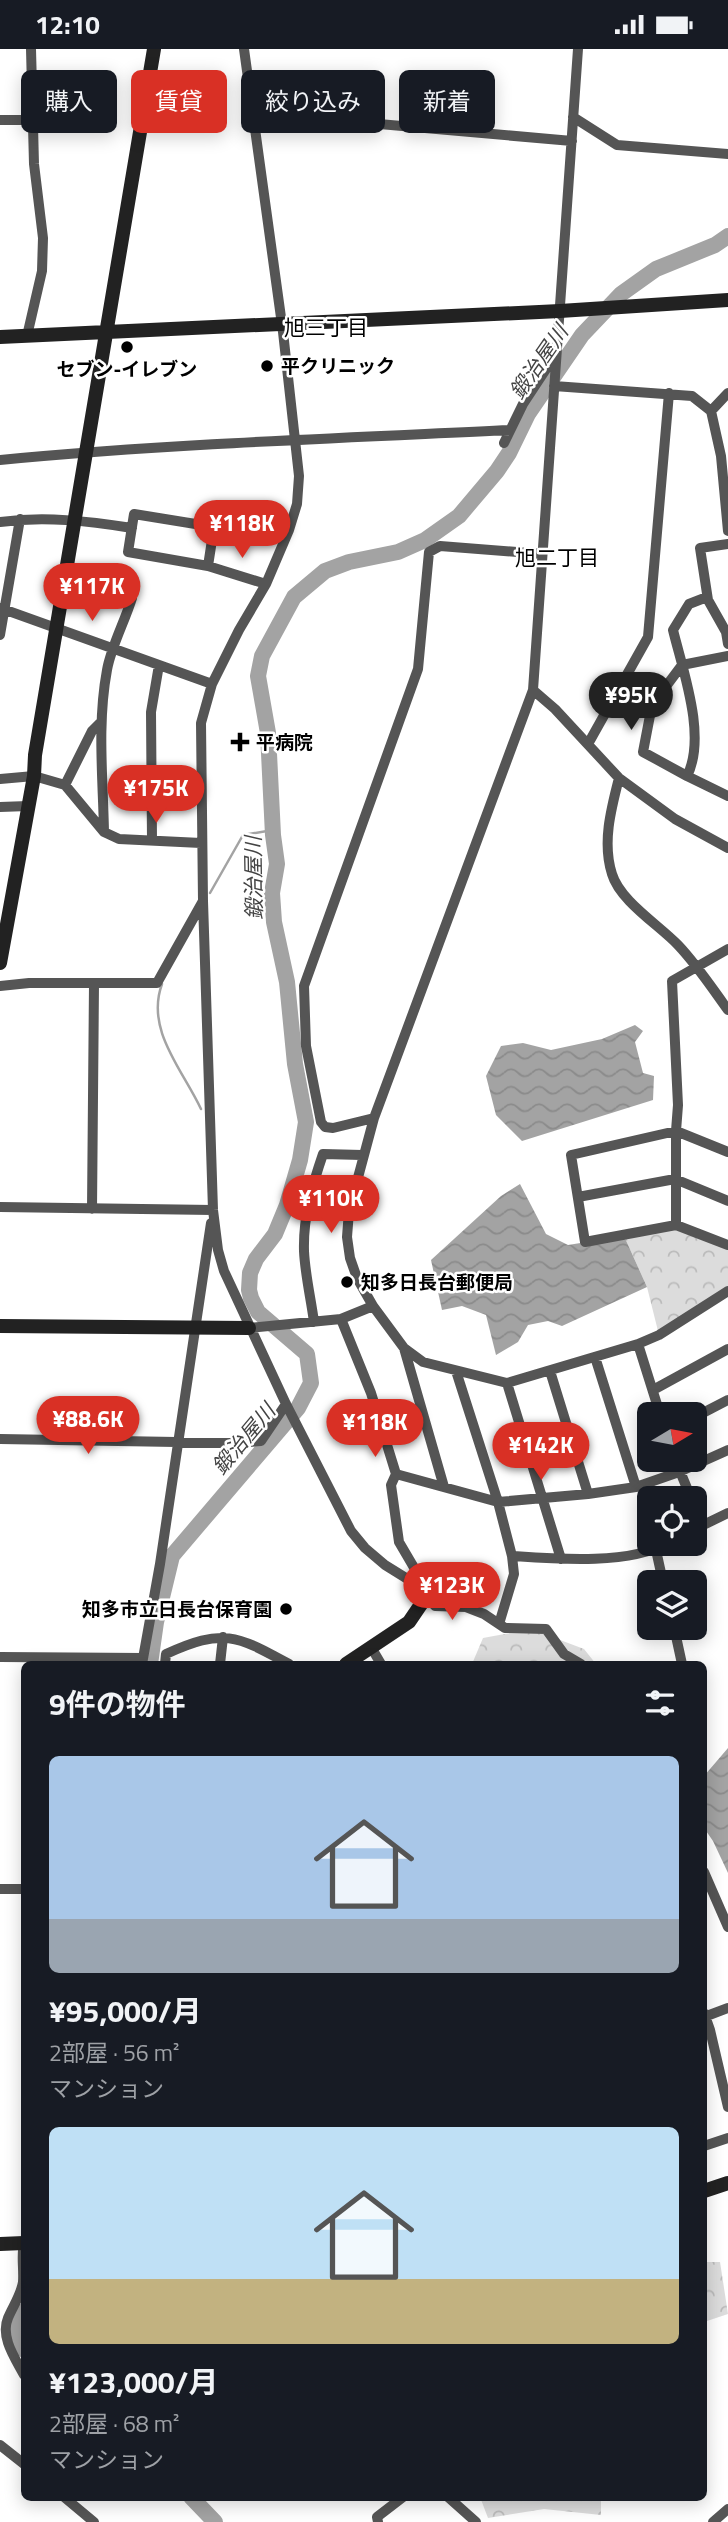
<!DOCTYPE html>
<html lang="ja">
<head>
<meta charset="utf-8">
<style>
	:root { --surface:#171b24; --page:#20242c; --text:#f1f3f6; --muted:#9ea1a6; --accent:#d93025 }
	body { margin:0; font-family:"Titillium Web","Noto Sans JP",sans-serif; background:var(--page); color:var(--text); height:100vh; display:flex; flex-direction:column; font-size:26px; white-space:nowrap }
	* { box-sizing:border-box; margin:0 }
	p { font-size:23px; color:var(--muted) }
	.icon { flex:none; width:38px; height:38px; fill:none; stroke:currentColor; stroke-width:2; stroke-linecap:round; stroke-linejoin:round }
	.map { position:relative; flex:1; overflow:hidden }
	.panel { position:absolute; left:21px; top:1612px; width:686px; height:840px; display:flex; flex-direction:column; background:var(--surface); border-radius:10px; box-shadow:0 4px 18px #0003 }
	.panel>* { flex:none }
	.top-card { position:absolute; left:21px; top:21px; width:686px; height:63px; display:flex; gap:14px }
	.needle { width:46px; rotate:80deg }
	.tools { position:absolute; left:637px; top:1353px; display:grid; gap:14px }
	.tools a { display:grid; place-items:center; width:70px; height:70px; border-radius:10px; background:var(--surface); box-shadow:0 4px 18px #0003; font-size:35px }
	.price { position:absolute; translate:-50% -60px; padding:0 16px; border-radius:24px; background:var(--accent); color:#fff; font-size:23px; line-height:46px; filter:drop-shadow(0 2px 4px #0008) }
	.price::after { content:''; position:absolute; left:50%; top:42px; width:21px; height:16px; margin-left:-10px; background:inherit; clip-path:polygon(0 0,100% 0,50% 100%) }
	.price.on { background:#222; color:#fff }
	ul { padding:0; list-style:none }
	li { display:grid; align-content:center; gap:14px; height:371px; padding:0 28px }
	li span { display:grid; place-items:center; height:217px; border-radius:10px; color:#555 }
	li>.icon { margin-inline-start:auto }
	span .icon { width:126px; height:126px; fill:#fffc; stroke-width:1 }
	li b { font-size:30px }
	h2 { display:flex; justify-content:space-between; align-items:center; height:84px; padding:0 28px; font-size:30px }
	.tag { padding:0 24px; border-radius:10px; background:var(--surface); box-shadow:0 4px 18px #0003; font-size:24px; line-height:63px }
	.tag.on { background:var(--accent); color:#fff }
	.status { display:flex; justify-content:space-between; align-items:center; height:49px; padding:0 35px; background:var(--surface); direction:ltr }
	.status svg { height:19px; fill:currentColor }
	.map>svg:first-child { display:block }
	.forest { fill:url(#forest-crowns) }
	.water { fill:url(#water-waves) }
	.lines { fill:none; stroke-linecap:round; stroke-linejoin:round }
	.stream { stroke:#a3a3a3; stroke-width:2.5 }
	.river { stroke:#a3a3a3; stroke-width:16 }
	.street { stroke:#555; stroke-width:10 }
	.secondary { stroke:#222; stroke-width:14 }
	.poi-dot { fill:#000; stroke:#fff; stroke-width:2.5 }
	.labels { text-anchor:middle; stroke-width:5; stroke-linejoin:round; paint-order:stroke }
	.poi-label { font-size:19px; font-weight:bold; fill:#000; stroke:#fff; text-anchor:start }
	.neighbourhood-label { font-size:21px; fill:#000; stroke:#fff }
	.water-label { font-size:21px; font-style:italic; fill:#444; stroke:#fff }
</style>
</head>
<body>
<div class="status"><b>12:10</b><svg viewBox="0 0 49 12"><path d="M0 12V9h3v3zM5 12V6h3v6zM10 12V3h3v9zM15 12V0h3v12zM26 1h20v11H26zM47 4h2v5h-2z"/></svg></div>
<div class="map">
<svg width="728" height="2473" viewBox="0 0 728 2473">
	<defs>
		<pattern id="forest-crowns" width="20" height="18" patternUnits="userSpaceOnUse" patternTransform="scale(1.75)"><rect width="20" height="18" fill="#dcdcdc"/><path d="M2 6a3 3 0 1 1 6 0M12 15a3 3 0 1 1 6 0" fill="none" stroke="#bbb"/></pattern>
		<pattern id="water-waves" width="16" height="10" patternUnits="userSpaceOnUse" patternTransform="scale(1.75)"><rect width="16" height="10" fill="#a3a3a3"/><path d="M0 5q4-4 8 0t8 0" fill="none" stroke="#8b8b8b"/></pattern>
	</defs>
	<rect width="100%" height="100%" fill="#fff"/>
	<!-- forest -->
	<path class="forest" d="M676,1176L728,1196V1242L659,1286L647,1238L624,1187Z
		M531,1580L584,1600L596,1615H472L483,1589Z
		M704,2213H720L728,2265L704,2273Z
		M480,2448H601V2466L544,2460L488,2469Z"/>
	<!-- water -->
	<path class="water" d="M635,976L643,982L635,993L643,1024L654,1027L653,1051L522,1092L496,1066L486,1027L501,997L523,994L551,1001L602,990Z
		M520,1135L546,1185L568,1196L624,1187L647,1238L562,1277L548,1272L528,1276L518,1293L496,1306L486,1266L462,1257L442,1261L431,1211L501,1147Z
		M728,1699V1824L713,1792L704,1779V1727Z"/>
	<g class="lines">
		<!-- stream -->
		<path class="stream" d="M210,844L243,786L273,781
			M162,935C145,981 183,1021 201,1060"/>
		<!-- river -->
		<path class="river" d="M150,1615L156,1573L172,1507L298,1359L311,1334L307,1305L258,1263L251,1249L249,1241L250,1224L256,1210L275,1185L287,1156L300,1111L306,1073L295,1015L287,933L274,873L272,844L277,815L273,786L268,684L258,627L262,607L294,548L325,522L349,513L398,503L425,491L459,467L497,422L509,404L528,365L582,286L621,245L656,220L715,196L728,187
			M24,2262C17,2278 15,2286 24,2301
			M191,2448L215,2473"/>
		<!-- street -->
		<path class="street" d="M244,0L283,283L299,427L297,455L289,481L266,535L239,581L212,635L201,674L203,852L213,1161L218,1201L224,1222L286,1355L351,1482L365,1499L385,1516L414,1534L435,1557L466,1558L484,1565L505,1579L546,1580L564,1605L581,1615
			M578,0L533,641L374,1069L349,1162L347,1188L350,1209L357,1229L373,1257L404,1299L423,1313L507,1334L638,1295L659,1286L728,1242
			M253,64L572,92
			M573,68L617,96L728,105
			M0,71H32
			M27,287L42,222L43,189L34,115L31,0
			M554,337L692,347L711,362L721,407L728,482
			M711,362L728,344
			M504,394L523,355L552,311L556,309
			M0,411C170,395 340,389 510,381
			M0,473C45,467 88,472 132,479
			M728,495L700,499L708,551L726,583L728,595
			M208,517L214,478L134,465L128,503L208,517L266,535
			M65,528L132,549C125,572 111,598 107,621C97,675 103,729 104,783
			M707,548L689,555L673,581C683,622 707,688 687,727L728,747
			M0,559L212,635
			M0,586L20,470
			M533,641L555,660L619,729L675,770L728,799
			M588,695L648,588L669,344
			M687,727L643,703L652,656L682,616L728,607
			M619,729C611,760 602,794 612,825C620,852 659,876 678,896C697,916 712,939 728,961
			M0,730L34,727L65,736L104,783L119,790L201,794
			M65,736L92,682L100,674
			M0,758L28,757
			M152,792L151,663L159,616
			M0,937L29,934H157L203,852
			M374,1069L333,1079L325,1078L321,1073L306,997L304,937L418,620L429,503L440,497L542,505
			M728,1103L676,1082L571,1106L585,1193L676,1176L728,1196
			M578,1148L675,1130L728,1152
			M0,1158L213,1161
			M92,1160L94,935
			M676,1176V1082L678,1056L672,932L728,900
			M341,1270L371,1344L396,1425L498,1453L588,1445L636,1438L679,1423L728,1401
			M314,1273C311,1250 305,1225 304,1202C303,1168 312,1137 323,1105L362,1106
			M249,1279L341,1270L373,1257
			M638,1295L660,1365
			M404,1299L444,1438
			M595,1308L636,1438
			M456,1322L498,1453L512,1507L514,1525L499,1575
			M550,1322L588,1445
			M507,1334L561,1510
			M653,1341L728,1300
			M695,1368L728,1351
			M0,1390L235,1394L261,1392L286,1355
			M675,1410L691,1449
			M396,1425L391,1436L399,1493L416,1522L424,1542
			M695,1457L704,1475
			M695,1480L728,1464
			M656,1501L663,1533
			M512,1507C556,1510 629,1516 668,1494
			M674,1578L682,1615
			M371,1598L381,1615
			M0,1608L142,1609
			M142,1615L160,1515L211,1174
			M165,1615L166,1605C223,1579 236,1586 289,1615
			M220,1615L223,1588
			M704,1823L728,1878
			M0,1840H24
			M704,1964L710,1981L728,2058
			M704,1968L728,1959
			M704,2097L728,2089
			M24,2194C21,2207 24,2219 23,2233C21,2246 13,2257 8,2269C0,2288 15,2309 24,2326
			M0,2396L24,2415
			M64,2448L94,2473
			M448,2448L476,2473
			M378,2473L377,2468L403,2448
			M713,2473L728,2460"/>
		<!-- secondary -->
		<path class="secondary" d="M0,288L560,262L728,251
			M0,914L34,727L35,706L154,0
			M0,1277L249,1279
			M346,1615L409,1573L426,1548
			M704,2142L728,2134
			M0,2195L24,2194"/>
	</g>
	<!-- markers -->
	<g class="poi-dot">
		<circle cx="127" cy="298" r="7"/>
		<circle cx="267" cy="317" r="7"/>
		<path d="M236.5 682.5h7v7h7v7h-7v7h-7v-7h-7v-7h7z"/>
		<circle cx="347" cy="1233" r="7"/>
		<circle cx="286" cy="1560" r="7"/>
	</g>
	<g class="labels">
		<!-- poi labels -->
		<g class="poi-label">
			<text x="281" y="324">平クリニック</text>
			<text x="127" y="327" text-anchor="middle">セブン-イレブン</text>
			<text x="256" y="700">平病院</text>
			<text x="361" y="1240">知多日長台郵便局</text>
			<text x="272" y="1567" text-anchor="end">知多市立日長台保育園</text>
		</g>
		<!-- neighbourhood labels -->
		<g class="neighbourhood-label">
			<text x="326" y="286">旭三丁目</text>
			<text x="557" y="516">旭二丁目</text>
		</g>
		<!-- water labels -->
		<g class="water-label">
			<text transform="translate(539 313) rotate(-55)" y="7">鍛治屋川</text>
			<text transform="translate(254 829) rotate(-91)" y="7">鍛治屋川</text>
			<text transform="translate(244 1390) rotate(-50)" y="7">鍛治屋川</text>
		</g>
	</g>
</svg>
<div class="tools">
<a><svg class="needle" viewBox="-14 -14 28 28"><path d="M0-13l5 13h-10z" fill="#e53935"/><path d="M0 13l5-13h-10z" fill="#9ea1a6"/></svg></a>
<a><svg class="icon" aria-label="locate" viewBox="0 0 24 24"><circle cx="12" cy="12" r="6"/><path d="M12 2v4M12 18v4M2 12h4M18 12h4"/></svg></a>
<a><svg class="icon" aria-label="layers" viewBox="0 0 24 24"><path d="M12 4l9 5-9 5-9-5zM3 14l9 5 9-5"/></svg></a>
</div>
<b class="price" style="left:242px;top:511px">¥118K</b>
<b class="price" style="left:92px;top:574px">¥117K</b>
<b class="price on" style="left:631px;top:683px">¥95K</b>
<b class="price" style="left:156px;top:776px">¥175K</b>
<b class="price" style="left:331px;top:1186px">¥110K</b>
<b class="price" style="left:88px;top:1407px">¥88.6K</b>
<b class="price" style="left:375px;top:1410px">¥118K</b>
<b class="price" style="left:541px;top:1433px">¥142K</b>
<b class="price" style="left:452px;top:1573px">¥123K</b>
<div class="top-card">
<a class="tag">購入</a>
<a class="tag on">賃貸</a>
<a class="tag">絞り込み</a>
<a class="tag">新着</a>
</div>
<section class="panel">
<h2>9件の物件<svg class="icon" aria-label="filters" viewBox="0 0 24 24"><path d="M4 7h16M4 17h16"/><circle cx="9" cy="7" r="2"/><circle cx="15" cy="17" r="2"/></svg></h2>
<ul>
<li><span style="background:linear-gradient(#a9c7e8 75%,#9aa5b1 0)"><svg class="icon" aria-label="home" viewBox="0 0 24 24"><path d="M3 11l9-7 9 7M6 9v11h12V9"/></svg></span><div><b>¥95,000/月</b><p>2部屋 · 56 m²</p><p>マンション</p></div></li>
<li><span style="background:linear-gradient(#bfe0f5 70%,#c2b280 0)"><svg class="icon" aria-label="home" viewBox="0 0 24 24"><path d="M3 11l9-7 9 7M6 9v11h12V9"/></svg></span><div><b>¥123,000/月</b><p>2部屋 · 68 m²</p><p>マンション</p></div></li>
</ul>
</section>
</div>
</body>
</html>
